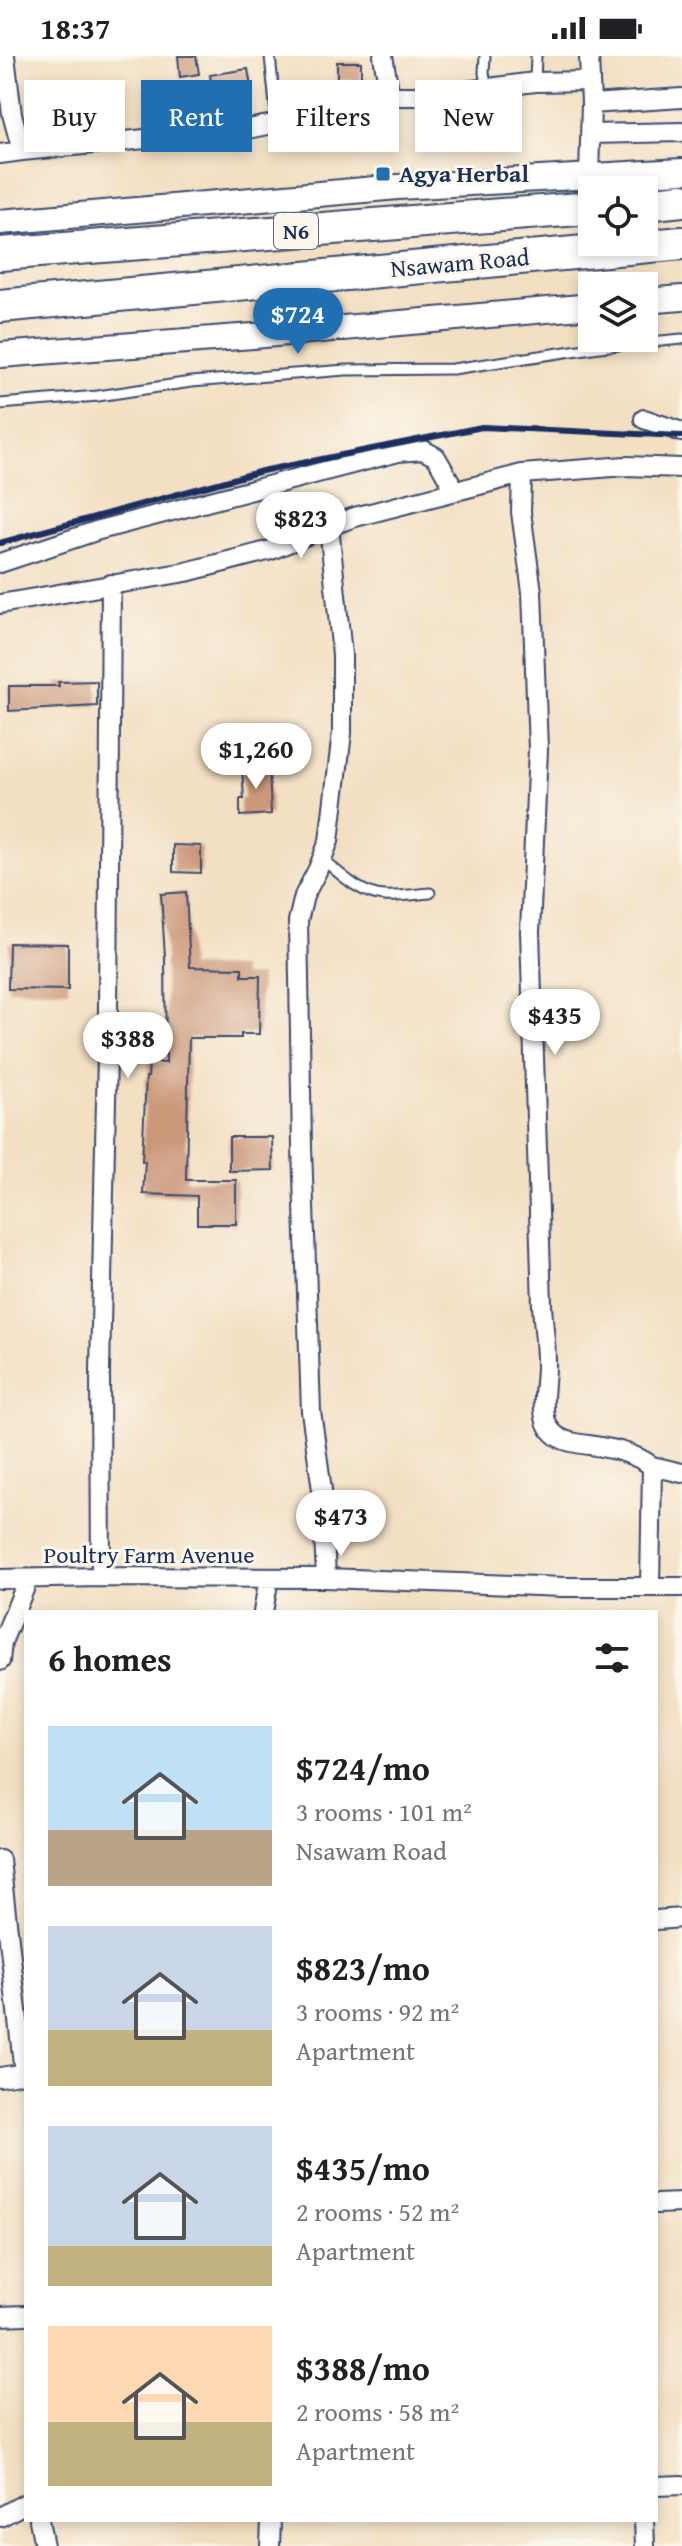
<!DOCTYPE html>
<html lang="en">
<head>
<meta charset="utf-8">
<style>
	:root { --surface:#fff; --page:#f6f6f6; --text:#202124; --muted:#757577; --accent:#1f6fb2 }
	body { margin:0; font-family:"Gentium Book Plus",serif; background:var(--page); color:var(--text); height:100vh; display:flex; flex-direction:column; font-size:30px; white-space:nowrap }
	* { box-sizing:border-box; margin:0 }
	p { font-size:26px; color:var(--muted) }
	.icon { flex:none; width:44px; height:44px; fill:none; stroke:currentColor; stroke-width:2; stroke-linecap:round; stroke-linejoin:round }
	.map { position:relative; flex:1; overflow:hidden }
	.panel { position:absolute; left:24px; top:1554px; width:634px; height:912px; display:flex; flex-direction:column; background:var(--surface); border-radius:0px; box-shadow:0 4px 12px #0003 }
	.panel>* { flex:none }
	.guide { position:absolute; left:24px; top:24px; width:634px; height:72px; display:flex; gap:16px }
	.tools { position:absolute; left:578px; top:120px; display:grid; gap:16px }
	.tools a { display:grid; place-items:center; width:80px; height:80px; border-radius:0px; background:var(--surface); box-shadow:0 4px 12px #0003; font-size:40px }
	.price { position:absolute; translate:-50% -68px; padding:0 18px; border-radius:28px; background:#fff; color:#222; font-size:26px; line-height:52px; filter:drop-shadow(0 2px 4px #0008) }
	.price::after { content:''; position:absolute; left:50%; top:48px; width:24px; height:18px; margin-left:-12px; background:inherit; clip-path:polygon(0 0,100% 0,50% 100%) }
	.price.selected { background:var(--accent); color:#fff }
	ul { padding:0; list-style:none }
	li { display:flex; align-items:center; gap:24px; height:200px; padding:0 24px }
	li span { display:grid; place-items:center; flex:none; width:224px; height:160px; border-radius:0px; color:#555 }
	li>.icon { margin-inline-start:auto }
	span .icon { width:96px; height:96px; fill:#fffc; stroke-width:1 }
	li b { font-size:34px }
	h2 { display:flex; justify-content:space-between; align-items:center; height:96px; padding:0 24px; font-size:34px }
	.pill { padding:0 28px; border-radius:0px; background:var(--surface); box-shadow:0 4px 12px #0003; font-size:28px; line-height:72px }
	.pill.selected { background:var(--accent); color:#fff }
	.status { display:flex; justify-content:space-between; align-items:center; height:56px; padding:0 40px; background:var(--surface); direction:ltr }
	.status svg { height:22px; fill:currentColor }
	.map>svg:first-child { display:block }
	.building { fill:#cc987a }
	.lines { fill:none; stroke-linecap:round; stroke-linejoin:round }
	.lane-casing { stroke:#3b496d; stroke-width:13 }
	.street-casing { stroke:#3b496d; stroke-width:22 }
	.secondary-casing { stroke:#3b496d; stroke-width:28 }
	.highway-casing { stroke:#3b496d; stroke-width:36 }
	.lane { stroke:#fff; stroke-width:9 }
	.street { stroke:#fff; stroke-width:18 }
	.secondary { stroke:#fff; stroke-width:24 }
	.highway { stroke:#fff; stroke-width:32 }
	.rail { stroke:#1b2f5e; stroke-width:6 }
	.poi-dot { fill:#1f6fb2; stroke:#fbf7ec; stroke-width:3 }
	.labels { text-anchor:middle; stroke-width:6; stroke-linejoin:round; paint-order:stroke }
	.shield { fill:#fbf7ec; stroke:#5e6b89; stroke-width:2 }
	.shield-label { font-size:22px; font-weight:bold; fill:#1b2f5e }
	.poi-label { font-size:24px; font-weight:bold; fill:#1b2f5e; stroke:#fbf7ec; text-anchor:start }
	.street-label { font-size:24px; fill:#1b2f5e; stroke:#fbf7ec }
</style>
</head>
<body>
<div class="status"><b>18:37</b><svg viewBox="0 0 49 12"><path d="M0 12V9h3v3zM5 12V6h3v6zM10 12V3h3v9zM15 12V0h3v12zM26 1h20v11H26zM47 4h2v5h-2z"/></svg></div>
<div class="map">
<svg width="682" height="2490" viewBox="0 0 682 2490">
	<rect width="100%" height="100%" fill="#fbf7ec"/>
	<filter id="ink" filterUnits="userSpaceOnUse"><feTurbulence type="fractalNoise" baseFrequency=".0125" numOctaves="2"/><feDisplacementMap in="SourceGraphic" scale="16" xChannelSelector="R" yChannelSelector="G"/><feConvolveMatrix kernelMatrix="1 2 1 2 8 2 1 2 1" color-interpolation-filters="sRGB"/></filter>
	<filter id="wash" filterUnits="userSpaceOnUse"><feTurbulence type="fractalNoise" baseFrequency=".006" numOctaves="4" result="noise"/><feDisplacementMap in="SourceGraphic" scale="32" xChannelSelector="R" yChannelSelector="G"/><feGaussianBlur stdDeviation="1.8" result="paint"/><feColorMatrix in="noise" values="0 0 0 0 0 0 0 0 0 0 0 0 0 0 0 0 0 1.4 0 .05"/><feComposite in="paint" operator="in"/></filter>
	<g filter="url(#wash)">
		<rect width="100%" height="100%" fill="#f3dfc2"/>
		<g id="blocks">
			<!-- building -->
			<path class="building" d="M178,0H196L199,18L180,21Z
				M337,6H361V24H337Z
				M248,13L251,31L213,37L210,19Z
				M97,625V650L9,655V630H59L58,626Z
				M269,710L271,758L240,760V743H244L242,711Z
				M173,789L201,790V817L173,816Z
				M186,836L190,911L242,912V920H260L259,978H241V982H189L186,1124H236V1168H197V1140L143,1138L145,1105H142L146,1021H148L149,1006L166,1007L165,901L161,838Z
				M9,887L68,888V934L8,933Z
				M229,1081H272L273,1114L229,1115Z"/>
		</g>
	</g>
	<g filter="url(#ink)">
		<use href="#blocks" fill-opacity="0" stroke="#3b496d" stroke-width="2"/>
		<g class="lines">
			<!-- lane casing -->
			<g class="lane-casing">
				<path id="lane" d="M270,0L277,68
					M485,0L484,17L487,32
					M535,26L536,0
					M0,348L98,340L191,326L346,314L453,313L599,291L682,283
					M322,803C340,817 359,838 384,840C399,841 415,838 430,837"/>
			</g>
			<!-- street casing -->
			<g class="street-casing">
				<path id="street" d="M5,0L12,58L22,95L248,73L323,58L346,57L390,40
					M383,0L390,40H425L535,26L589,25
					M589,0L591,48L589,121
					M591,48L682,42
					M590,78L682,76
					M0,98L22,95
					M644,363L682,376
					M522,418L626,410L682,412
					M0,507L99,474L398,396L423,394L436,401L455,434
					M0,548L186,516L271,494L329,470L355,461L522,418L521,456L532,536L538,693L530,876L542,1249C543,1268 546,1287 546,1306C547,1338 530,1380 576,1387C605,1392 628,1393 652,1410
					M101,1521L100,1315L108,954L111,528
					M326,1522L322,1434L311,1355L302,1091L298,865L304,840L318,813L329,785L342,677V599L329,470
					M0,1523L101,1521L326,1522L563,1531H682
					M650,1531L652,1410L682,1417
					M263,1556L269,1522
					M0,1605L2,1586L28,1524
					M0,1804L24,2017
					M656,1864L682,1862
					M0,2021L26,2017
					M656,2148L682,2147
					M0,2260L26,2259
					M656,2430L682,2429
					M0,2461L26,2447
					M39,2464L44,2490
					M644,2464L645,2490
					M270,2490L271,2464"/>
			</g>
			<!-- secondary casing -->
			<g class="secondary-casing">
				<path id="secondary" d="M0,166L398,131L682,115
					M644,245L682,242
					M0,299L253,280L592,250"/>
			</g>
			<!-- highway casing -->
			<g class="highway-casing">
				<path id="highway" d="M644,148L682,144
					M0,198L592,152
					M0,250L682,187"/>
			</g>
			<!-- lane -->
			<use href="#lane" class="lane"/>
			<!-- street -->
			<use href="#street" class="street"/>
			<!-- secondary -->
			<use href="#secondary" class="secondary"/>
			<!-- highway -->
			<use href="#highway" class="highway"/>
			<!-- rail -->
			<path class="rail" d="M0,487L262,415L482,371L682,380"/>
		</g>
	</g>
	<!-- markers -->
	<rect class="poi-dot" x="375" y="110" width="16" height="16" rx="4"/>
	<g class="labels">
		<!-- shield labels -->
		<rect class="shield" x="274" y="157" width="44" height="36" rx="6"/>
		<g class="shield-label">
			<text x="296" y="183">N6</text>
		</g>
		<!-- poi labels -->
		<g class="poi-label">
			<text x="399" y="126">Agya Herbal</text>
		</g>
		<!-- street labels -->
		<g class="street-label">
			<text transform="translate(460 207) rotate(-5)" y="8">Nsawam Road</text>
			<text x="149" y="1507">Poultry Farm Avenue</text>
		</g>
	</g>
</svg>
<div class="tools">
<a><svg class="icon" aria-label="locate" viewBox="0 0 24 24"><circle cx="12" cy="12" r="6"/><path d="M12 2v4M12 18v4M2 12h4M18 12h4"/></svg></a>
<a><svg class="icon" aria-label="layers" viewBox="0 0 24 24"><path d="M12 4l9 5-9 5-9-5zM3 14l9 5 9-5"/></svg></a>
</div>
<b class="price selected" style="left:298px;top:300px">$724</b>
<b class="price" style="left:301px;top:504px">$823</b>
<b class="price" style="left:256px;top:735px">$1,260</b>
<b class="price" style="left:555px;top:1001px">$435</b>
<b class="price" style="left:128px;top:1024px">$388</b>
<b class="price" style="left:341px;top:1502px">$473</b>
<div class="guide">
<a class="pill">Buy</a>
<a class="pill selected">Rent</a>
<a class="pill">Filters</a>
<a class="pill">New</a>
</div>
<section class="panel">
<h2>6 homes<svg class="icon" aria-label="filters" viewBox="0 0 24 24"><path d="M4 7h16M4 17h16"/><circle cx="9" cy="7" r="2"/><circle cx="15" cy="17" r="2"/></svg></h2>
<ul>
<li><span style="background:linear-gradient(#bfe0f5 65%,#b9a48a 0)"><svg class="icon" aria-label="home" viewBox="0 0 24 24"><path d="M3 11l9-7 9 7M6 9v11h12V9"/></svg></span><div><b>$724/mo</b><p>3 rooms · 101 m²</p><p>Nsawam Road</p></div></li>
<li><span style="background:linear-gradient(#c9d6e8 65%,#c2b280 0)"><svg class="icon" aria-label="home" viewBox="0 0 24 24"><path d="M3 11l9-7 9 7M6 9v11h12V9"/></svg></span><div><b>$823/mo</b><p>3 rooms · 92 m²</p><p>Apartment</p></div></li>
<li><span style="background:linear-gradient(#c9d6e8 75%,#c2b280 0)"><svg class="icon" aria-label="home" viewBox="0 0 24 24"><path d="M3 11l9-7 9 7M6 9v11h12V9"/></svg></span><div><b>$435/mo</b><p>2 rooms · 52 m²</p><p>Apartment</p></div></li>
<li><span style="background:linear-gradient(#ffd9b3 60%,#c2b280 0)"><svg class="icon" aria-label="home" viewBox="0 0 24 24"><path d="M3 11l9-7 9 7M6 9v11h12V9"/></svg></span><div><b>$388/mo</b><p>2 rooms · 58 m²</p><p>Apartment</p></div></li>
</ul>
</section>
</div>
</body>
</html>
